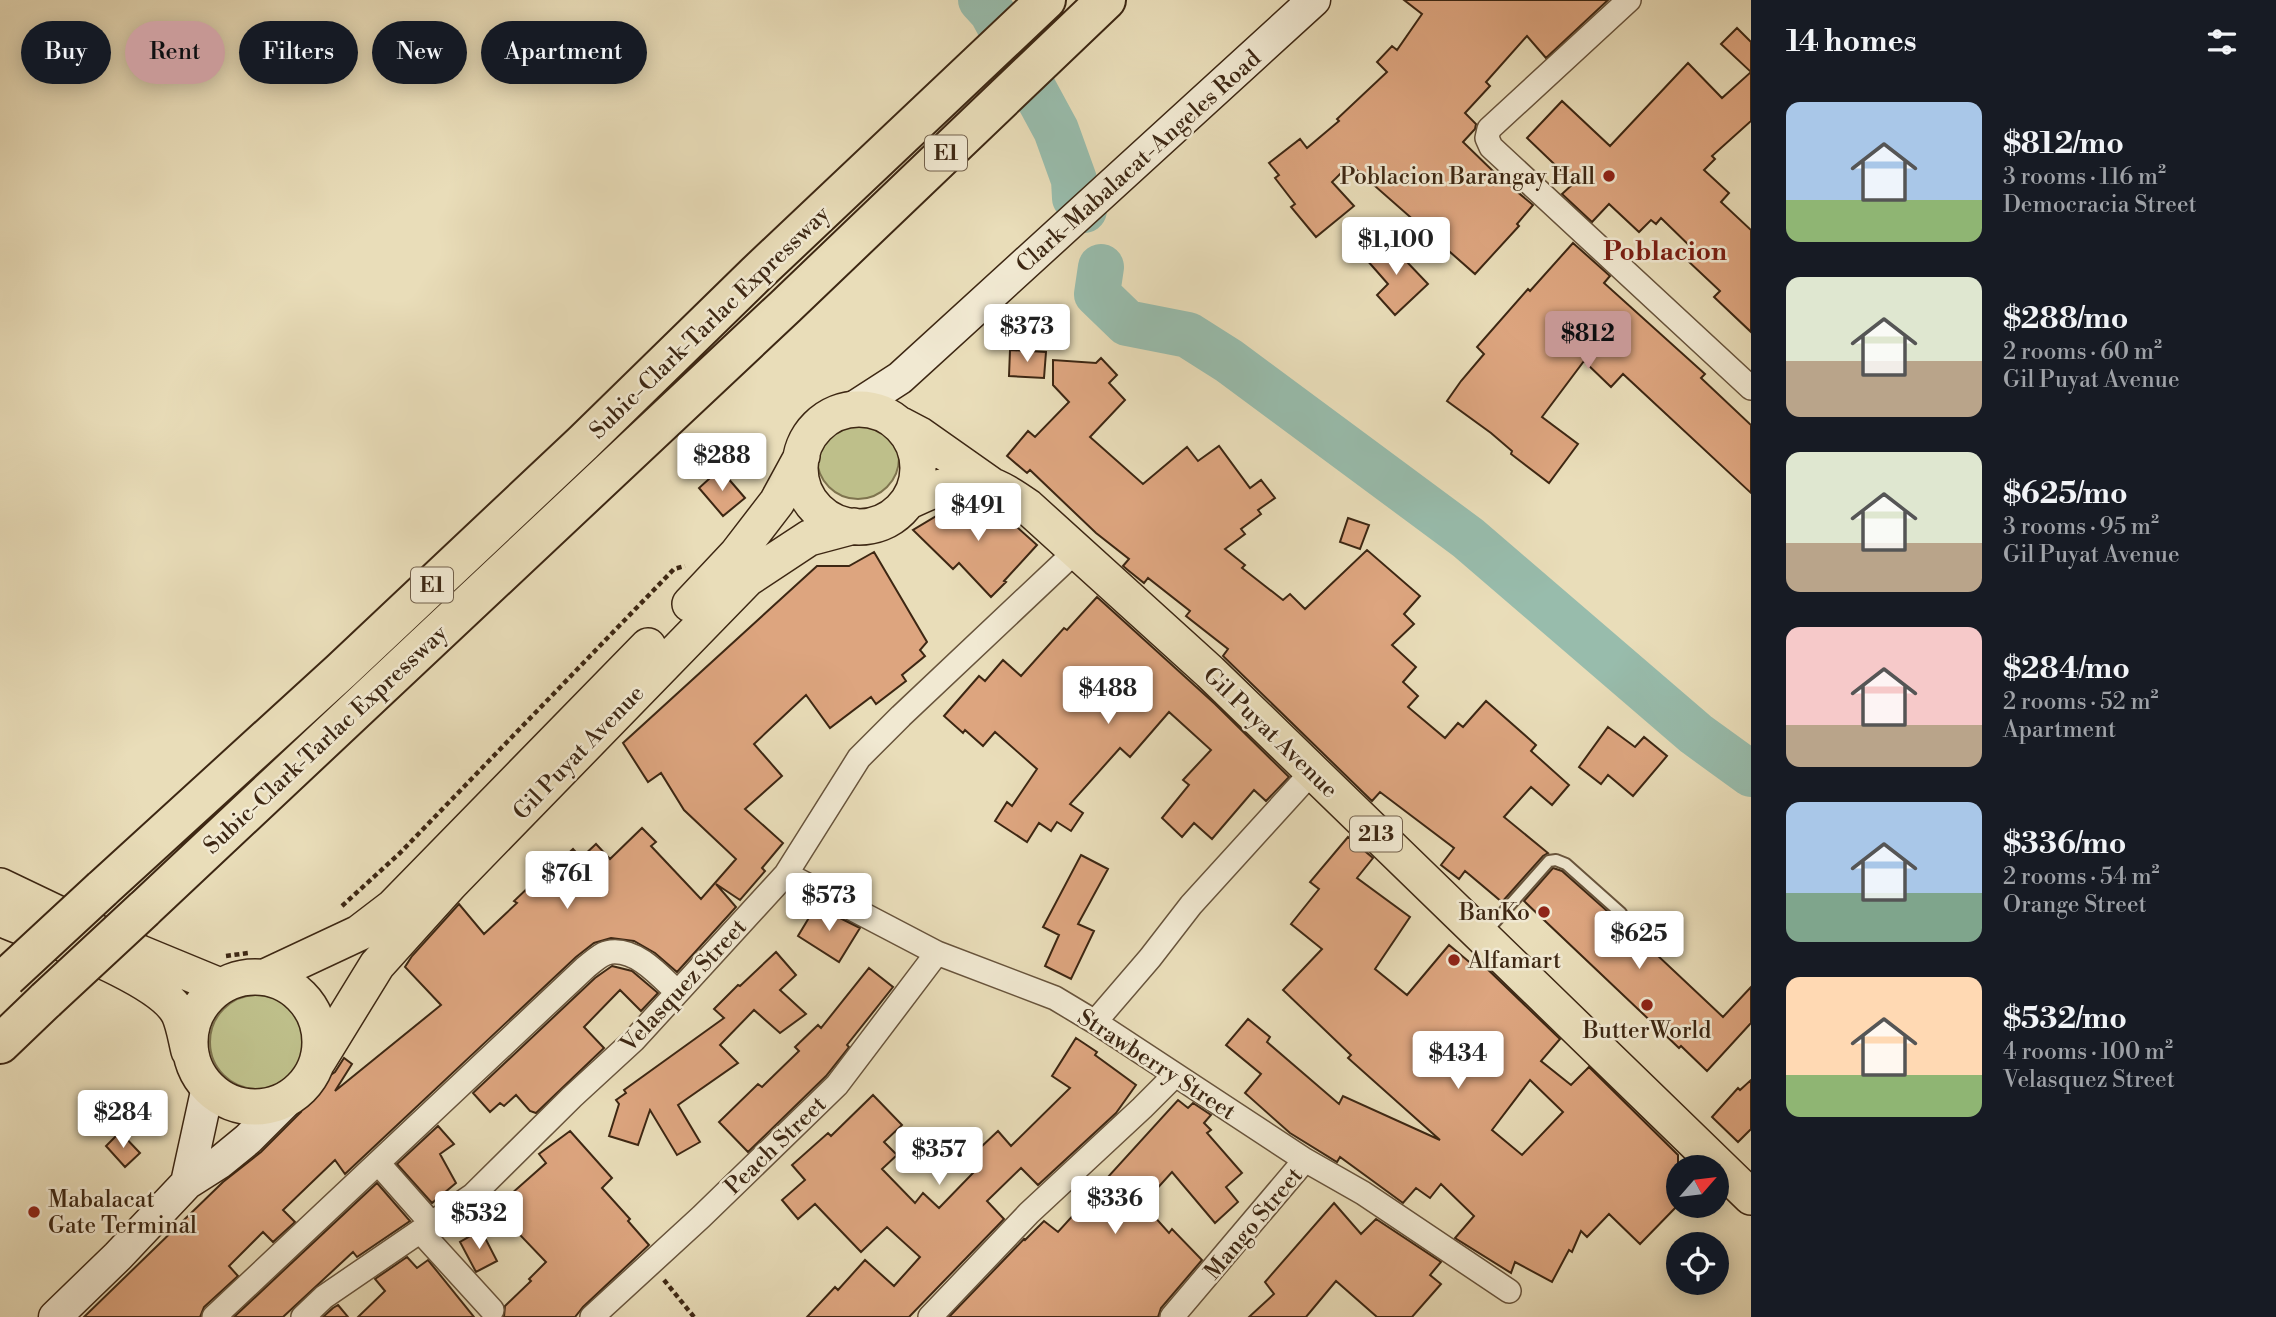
<!DOCTYPE html>
<html lang="en">
<head>
<meta charset="utf-8">
<style>
	:root { --surface:#171b24; --page:#20242c; --text:#f1f3f6; --muted:#9ea1a6; --accent:#c59692 }
	body { margin:0; font-family:"Libre Bodoni",serif; background:var(--page); color:var(--text); height:100vh; display:flex; flex-direction:column; font-size:26px; white-space:nowrap }
	* { box-sizing:border-box; margin:0 }
	p { font-size:23px; color:var(--muted) }
	.icon { flex:none; width:38px; height:38px; fill:none; stroke:currentColor; stroke-width:2; stroke-linecap:round; stroke-linejoin:round }
	.map { position:relative; flex:1; overflow:hidden }
	.panel { display:flex; flex-direction:column; background:var(--surface); width:525px }
	.panel>* { flex:none }
	.banner { position:absolute; left:21px; top:21px; width:665px; height:63px; display:flex; gap:14px }
	.needle { width:46px; rotate:62deg }
	.buttons { position:absolute; left:1666px; top:1155px; display:grid; gap:14px }
	.buttons a { display:grid; place-items:center; width:63px; height:63px; border-radius:50%; background:var(--surface); box-shadow:0 4px 18px #0003; font-size:35px }
	.price { position:absolute; translate:-50% -60px; padding:0 16px; border-radius:7px; background:#fff; color:#222; font-size:23px; line-height:46px; filter:drop-shadow(0 2px 4px #0008) }
	.price::after { content:''; position:absolute; left:50%; top:42px; width:21px; height:16px; margin-left:-10px; background:inherit; clip-path:polygon(0 0,100% 0,50% 100%) }
	.price.active { background:var(--accent); color:#111 }
	ul { padding:0; list-style:none }
	li { display:flex; align-items:center; gap:21px; height:175px; padding:0 35px }
	li span { display:grid; place-items:center; flex:none; width:196px; height:140px; border-radius:14px; color:#555 }
	li>.icon { margin-inline-start:auto }
	span .icon { width:84px; height:84px; fill:#fffc; stroke-width:1 }
	li b { font-size:30px }
	h2 { display:flex; justify-content:space-between; align-items:center; height:84px; padding:0 35px; font-size:30px }
	.pill { padding:0 24px; border-radius:32px; background:var(--surface); box-shadow:0 4px 18px #0003; font-size:24px; line-height:63px }
	.pill.active { background:var(--accent); color:#111 }
	main { display:flex; flex:1; min-height:0 }
	.map>svg:first-child { display:block }
	.green { fill:#bebf8a; stroke:#7e734e; stroke-width:2 }
	.lines { fill:none; stroke-linecap:round; stroke-linejoin:round }
	.river { stroke:#98bcac; stroke-width:46 }
	.building { fill:#dda57f; stroke:#3d2713; stroke-width:2; fill-rule:evenodd }
	.lane-casing { stroke:#68543c; stroke-width:14 }
	.street-casing { stroke:#68543c; stroke-width:26 }
	.secondary-casing { stroke:#3d2713; stroke-width:35 }
	.primary-casing { stroke:#3d2713; stroke-width:38 }
	.highway-casing { stroke:#3d2713; stroke-width:42 }
	.path { stroke:#3d2713; stroke-width:4.5; stroke-dasharray:5 3.5; stroke-linecap:butt }
	.lane { stroke:#f1e9d2; stroke-width:10 }
	.street { stroke:#f1e9d2; stroke-width:23 }
	.secondary { stroke:#f1e9d2; stroke-width:32 }
	.primary { stroke:#e9ddb9; stroke-width:35 }
	.highway { stroke:#e9ddb9; stroke-width:38 }
	.highway-bridge-casing { stroke:#3d2713; stroke-width:42; stroke-linecap:butt }
	.highway-bridge { stroke:#e9ddb9; stroke-width:38 }
	.poi-dot { fill:#8f2418; stroke:#f1e9d2; stroke-width:2.5 }
	.labels { text-anchor:middle; stroke-width:5; stroke-linejoin:round; paint-order:stroke }
	.shield { fill:#f1e9d2; stroke:#73614c; stroke-width:2 }
	.shield-label { font-size:21px; font-weight:bold; fill:#3d2713 }
	.street-label { font-size:23px; fill:#3d2713; stroke:#f1e9d2 }
	.poi-label { font-size:23px; fill:#3d2713; stroke:#f1e9d2; text-anchor:end }
	.quarter-label { font-size:26px; font-weight:bold; fill:#7a1f14; stroke:#f1e9d2 }
</style>
</head>
<body>
<main>
<div class="map">
<svg width="1751" height="1317" viewBox="0 0 1751 1317">
	<rect width="100%" height="100%" fill="#e9ddb9"/>
	<filter id="stains"><feTurbulence type="fractalNoise" baseFrequency=".00286" numOctaves="4"/><feColorMatrix values="0 0 0 0 .2 0 0 0 0 .09 0 0 0 0 .02 0 0 0 .5 -.17"/></filter>
	<radialGradient id="worn" r=".72"><stop offset=".6" stop-color="#630" stop-opacity="0"/><stop offset="1" stop-color="#630" stop-opacity=".3"/></radialGradient>
	<!-- green -->
	<path class="green" d="M817 458a41 41 0 1 1 82 0a41 41 0 1 1-82 0Z
		M210 1042a47 47 0 1 1 94 0a47 47 0 1 1-94 0Z"/>
	<g class="lines">
		<!-- river -->
		<path class="river" d="M981,0L992,12L1056,130L1074,180L1075,198L1084,210
			M1101,267L1097,294L1127,323L1188,335L1229,361L1468,538L1696,734L1751,774"/>
	</g>
	<!-- building -->
	<path class="building" d="M1404,0H1608L1546,58L1527,36L1486,82L1490,86L1465,113L1476,124L1475,129L1463,142L1497,175L1533,205L1517,224L1519,226L1475,274L1350,164L1332,182L1354,206L1316,237L1291,207L1295,204L1275,178L1279,175L1269,163L1300,139L1307,148L1339,121L1337,119L1387,72L1377,62L1392,46L1397,50L1422,14Z
		M1737,28L1751,42V72L1721,44Z
		M1688,63L1722,98L1751,72V121L1712,156L1715,159L1704,170L1729,193L1721,202L1751,230V332L1714,297L1720,291L1688,261L1696,252L1661,218L1656,224L1651,220L1639,232L1609,204L1592,222L1562,194L1574,183L1527,138L1562,101L1610,146Z
		M1386,240L1428,284L1395,315L1377,295L1388,284L1366,259Z
		M1573,243L1610,276L1604,283L1705,374L1701,378L1751,425V493L1623,374L1611,387L1584,361L1542,417L1578,444L1549,483L1511,454L1512,451L1491,433L1447,401L1461,381L1484,354L1477,347L1528,289L1530,291Z
		M1010,350L1046,352L1044,378L1009,376Z
		M1101,358L1117,375L1109,383L1125,400L1090,437L1143,484L1187,447L1198,461L1219,446L1250,488L1261,480L1275,498L1258,510L1261,514L1241,529L1245,534L1225,549L1245,565L1242,568L1283,600L1290,594L1305,609L1367,550L1420,596L1404,614L1414,624L1392,645L1416,667L1403,682L1418,696L1408,707L1445,738L1458,723L1463,727L1486,701L1536,745L1531,751L1569,785L1552,805L1531,787L1504,817L1548,853L1543,856L1502,902L1465,871L1459,879L1441,865L1454,848L1380,792L1372,801L1223,656L1228,649L1186,616L1190,611L1148,578L1144,583L1129,571L1123,566L1129,559L1096,533L1030,470L1027,473L1007,456L1028,431L1035,437L1069,402L1053,385V360L1096,363Z
		M720,469L745,498L723,516L699,488Z
		M969,501L987,506L1000,512L1037,545L1004,581L1006,582L991,597L959,563L953,569L913,530L958,503Z
		M1348,518L1369,525L1360,549L1340,542Z
		M874,552L927,642L920,650L925,656L902,675L906,681L876,704L871,697L830,728L806,695L754,744L782,776L745,809L783,843L762,868L765,871L740,900L716,884L736,907L677,972L655,953L634,941L611,938L594,943L576,957L345,1174L335,1160L283,1210L295,1222L273,1242L263,1232L229,1266L238,1276L204,1307L200,1317H84L223,1182L261,1152L301,1112L306,1099L323,1080L335,1072L344,1058L352,1064L335,1091L441,1005L405,967L412,956L459,904L484,934L517,903L514,901L533,883L535,885L573,849L581,858L596,844L610,859L642,828L656,842L651,846L701,899L736,859L684,810L661,773L648,782L623,743L817,566H849Z
		M1097,597L1215,704L1289,777L1266,801L1254,790L1212,839L1194,823L1182,837L1162,818L1189,785L1183,780L1211,750L1169,712L1130,757L1120,748L1070,804L1083,813L1071,831L1057,822L1051,831L1039,823L1027,842L995,821L1007,802L1012,806L1037,769L995,732L983,746L965,730L963,733L944,716L979,676L985,681L1003,660L1021,676L1064,628L1067,630Z
		M1608,727L1635,747L1644,737L1667,756L1633,796L1608,775L1601,784L1579,767Z
		M1348,837L1373,858L1357,878L1410,917L1375,969L1407,995L1449,945L1474,966L1479,961L1560,1039L1541,1061L1571,1085L1589,1067L1678,1155V1205L1640,1244L1609,1214L1587,1237L1581,1231L1572,1252L1569,1250L1552,1282L1515,1262L1511,1273L1455,1238L1474,1216L1441,1184L1430,1198L1416,1188L1403,1203L1340,1157L1337,1162L1290,1133L1245,1093L1261,1074L1226,1045L1248,1019L1270,1037L1267,1042L1339,1104L1343,1096L1440,1140L1348,1058L1351,1055L1283,990L1322,949L1291,924L1319,889L1310,882ZM1530,1080L1563,1112L1522,1155L1492,1130Z
		M1081,855L1108,869L1078,924L1094,931L1071,979L1045,966L1059,935L1043,927Z
		M1553,868L1562,871L1616,919L1621,921L1723,1017L1751,987V1023L1707,1071L1681,1046L1679,1048L1524,901Z
		M816,906L860,928L839,962L798,936Z
		M776,952L796,975L780,990L806,1014L780,1033L754,1010L720,1045L738,1063L678,1105L700,1142L677,1155L650,1110L638,1145L609,1136L619,1104L616,1100L626,1093L624,1090L724,1018L714,1009L738,985L740,986Z
		M612,966L632,971L658,993L641,1011L620,990L584,1027L604,1048L536,1113L530,1111L516,1095L504,1106L500,1103L490,1112L473,1093L595,978Z
		M869,968L893,987L847,1045L849,1047L826,1076L748,1152L719,1122L758,1084L762,1087L799,1051L795,1047L818,1025L821,1028Z
		M1076,1038L1097,1052L1095,1055L1136,1085L1116,1113L1038,1185L1021,1168L987,1201L1004,1219L909,1317H807L835,1287L838,1290L865,1260L894,1286L920,1257L887,1227L861,1252L815,1204L798,1219L782,1200L805,1180L792,1165L828,1133L831,1136L873,1095L902,1125L884,1142L897,1155L882,1169L915,1203L923,1193L939,1208L973,1173L964,1163L998,1131L1011,1146L1070,1088L1052,1076Z
		M1751,1080V1129L1738,1142L1712,1117L1738,1088L1740,1090Z
		M1178,1100L1188,1108L1193,1103L1211,1115L1204,1123L1211,1130L1207,1133L1242,1173L1226,1187L1238,1202L1215,1223L1172,1172L1143,1204L1169,1233L1172,1229L1202,1260L1161,1308L1158,1317H949L1024,1239L1025,1240L1044,1221L1058,1232Z
		M438,1126L454,1144L440,1154L456,1183L432,1203L397,1164Z
		M570,1131L612,1178L602,1188L630,1219L628,1221L649,1245L583,1307L575,1317H504L505,1306L531,1281L529,1279L546,1262L499,1213L515,1199L511,1194L546,1163L539,1154Z
		M120,1132L140,1153L125,1167L106,1146Z
		M377,1183L410,1221L357,1257L353,1252L283,1317H234Z
		M1334,1203L1361,1234L1376,1219L1441,1262L1430,1275L1441,1284L1412,1317H1377L1336,1281L1306,1317H1249L1274,1294L1265,1282Z
		M481,1230L497,1261L476,1272L460,1242Z
		M407,1257L417,1268L428,1260L474,1317H358L385,1291L375,1279Z
		M338,1305L348,1317H323L333,1308Z"/>
	<g class="lines">
		<!-- lane casing -->
		<g class="lane-casing">
			<path id="lane" d="M1486,932L1549,861L1556,860L1566,864L1621,913"/>
		</g>
		<!-- street casing -->
		<g class="street-casing">
			<path id="street" d="M1629,0L1489,129L1487,138L1491,147L1751,388
				M786,874L937,953L1055,998L1095,1022L1305,1160L1363,1193L1509,1291
				M1095,1022L1150,958L1191,905L1312,772
				M378,1163L431,1223
				M420,1231L492,1310
				M214,1317L586,967C594,961 601,953 611,952C637,949 660,976 677,992
				M303,1317L324,1297L473,1195L572,1097L634,1040L786,874L859,758L901,716L1077,550
				M592,1317L701,1217L837,1085L937,953
				M930,1317L1029,1213L1142,1108L1175,1075
				M1172,1317L1305,1160"/>
		</g>
		<!-- secondary casing -->
		<g class="secondary-casing">
			<path id="secondary" d="M852,409L900,378L1314,0
				M187,1183L208,1087
				M55,1317L118,1256L187,1183L220,1162L248,1139L288,1099"/>
		</g>
		<!-- primary casing -->
		<g class="primary-casing">
			<path id="primary" d="M800 468a59 59 0 1 1 118 0a59 59 0 1 1-118 0Z
				M901,425L920,435L991,485
				M907,502C961,477 977,470 1028,507L1210,672L1751,1197
				M690,604L737,554L777,502L802,456
				M0,886L140,953L220,986
				M0,918C41,936 160,976 179,1014C184,1025 186,1039 189,1051
				M190 1042a65 65 0 1 1 130 0a65 65 0 1 1-130 0Z
				M265,977L359,933L393,907L648,646
				M318,1061L377,965L450,884L747,579L809,538L854,526"/>
		</g>
		<!-- highway casing -->
		<g class="highway-casing">
			<path id="highway" d="M102,889L341,671L583,443L756,274L1046,0
				M144,909L786,306L1106,0
				M0,1044L46,1000"/>
		</g>
		<!-- path -->
		<path class="path" d="M342,906L400,853L674,569L685,566
			M226,956L248,953
			M664,1280L694,1317"/>
		<!-- lane -->
		<use href="#lane" class="lane"/>
		<!-- street -->
		<use href="#street" class="street"/>
		<!-- secondary -->
		<use href="#secondary" class="secondary"/>
		<!-- primary -->
		<use href="#primary" class="primary"/>
		<!-- highway -->
		<use href="#highway" class="highway"/>
		<!-- highway-bridge casing -->
		<g class="highway-bridge-casing">
			<path id="highway-bridge" d="M7,977L102,889
				M46,1000L144,909"/>
		</g>
		<!-- highway-bridge -->
		<use href="#highway-bridge" class="highway-bridge"/>
	</g>
	<!-- markers -->
	<g class="poi-dot">
		<circle cx="1609" cy="176" r="7"/>
		<circle cx="1544" cy="912" r="7"/>
		<circle cx="1454" cy="960" r="7"/>
		<circle cx="1647" cy="1005" r="7"/>
		<circle cx="34" cy="1212" r="7"/>
	</g>
	<g class="labels">
		<!-- shield labels -->
		<g class="shield">
			<rect x="925" y="135.5" width="42" height="35" rx="5"/>
			<rect x="411" y="567.5" width="42" height="35" rx="5"/>
			<rect x="1350" y="816.5" width="52" height="35" rx="5"/>
		</g>
		<g class="shield-label">
			<text x="946" y="160">E1</text>
			<text x="432" y="592">E1</text>
			<text x="1376" y="841">213</text>
		</g>
		<!-- street labels -->
		<g class="street-label">
			<text transform="translate(1138 161) rotate(-42)" y="8">Clark-Mabalacat-Angeles Road</text>
			<text transform="translate(709 322) rotate(-44)" y="8">Subic-Clark-Tarlac Expressway</text>
			<text transform="translate(1271 732) rotate(44)" y="8">Gil Puyat Avenue</text>
			<text transform="translate(325 739) rotate(-43)" y="8">Subic-Clark-Tarlac Expressway</text>
			<text transform="translate(578 752) rotate(-46)" y="8">Gil Puyat Avenue</text>
			<text transform="translate(683 985) rotate(-47)" y="8">Velasquez Street</text>
			<text transform="translate(1157 1064) rotate(33)" y="8">Strawberry Street</text>
			<text transform="translate(775 1145) rotate(-44)" y="8">Peach Street</text>
			<text transform="translate(1253 1223) rotate(-50)" y="8">Mango Street</text>
		</g>
		<!-- poi labels -->
		<g class="poi-label">
			<text x="1595" y="184">Poblacion Barangay Hall</text>
			<text x="1530" y="920">BanKo</text>
			<text x="1468" y="968" text-anchor="start">Alfamart</text>
			<text x="1647" y="1038" text-anchor="middle">ButterWorld</text>
			<text x="48" y="1207" text-anchor="start">Mabalacat<tspan x="48" dy="26">Gate Terminal</tspan></text>
		</g>
		<!-- quarter labels -->
		<g class="quarter-label">
			<text x="1665" y="260">Poblacion</text>
		</g>
	</g>
	<rect width="100%" height="100%" filter="url(#stains)"/>
	<rect width="100%" height="100%" fill="url(#worn)"/>
</svg>
<div class="buttons">
<a><svg class="needle" viewBox="-14 -14 28 28"><path d="M0-13l5 13h-10z" fill="#e53935"/><path d="M0 13l5-13h-10z" fill="#9ea1a6"/></svg></a>
<a><svg class="icon" aria-label="locate" viewBox="0 0 24 24"><circle cx="12" cy="12" r="6"/><path d="M12 2v4M12 18v4M2 12h4M18 12h4"/></svg></a>
</div>
<b class="price" style="left:1396px;top:277px">$1,100</b>
<b class="price" style="left:1027px;top:364px">$373</b>
<b class="price active" style="left:1588px;top:371px">$812</b>
<b class="price" style="left:722px;top:493px">$288</b>
<b class="price" style="left:978px;top:543px">$491</b>
<b class="price" style="left:1108px;top:726px">$488</b>
<b class="price" style="left:567px;top:911px">$761</b>
<b class="price" style="left:829px;top:933px">$573</b>
<b class="price" style="left:1639px;top:971px">$625</b>
<b class="price" style="left:1458px;top:1091px">$434</b>
<b class="price" style="left:123px;top:1150px">$284</b>
<b class="price" style="left:939px;top:1187px">$357</b>
<b class="price" style="left:1115px;top:1236px">$336</b>
<b class="price" style="left:479px;top:1251px">$532</b>
<div class="banner">
<a class="pill">Buy</a>
<a class="pill active">Rent</a>
<a class="pill">Filters</a>
<a class="pill">New</a>
<a class="pill">Apartment</a>
</div>
</div>
<section class="panel">
<h2>14 homes<svg class="icon" aria-label="filters" viewBox="0 0 24 24"><path d="M4 7h16M4 17h16"/><circle cx="9" cy="7" r="2"/><circle cx="15" cy="17" r="2"/></svg></h2>
<ul>
<li><span style="background:linear-gradient(#a9c7e8 70%,#8fb573 0)"><svg class="icon" aria-label="home" viewBox="0 0 24 24"><path d="M3 11l9-7 9 7M6 9v11h12V9"/></svg></span><div><b>$812/mo</b><p>3 rooms · 116 m²</p><p>Democracia Street</p></div></li>
<li><span style="background:linear-gradient(#dfe7d0 60%,#b9a48a 0)"><svg class="icon" aria-label="home" viewBox="0 0 24 24"><path d="M3 11l9-7 9 7M6 9v11h12V9"/></svg></span><div><b>$288/mo</b><p>2 rooms · 60 m²</p><p>Gil Puyat Avenue</p></div></li>
<li><span style="background:linear-gradient(#dfe7d0 65%,#b9a48a 0)"><svg class="icon" aria-label="home" viewBox="0 0 24 24"><path d="M3 11l9-7 9 7M6 9v11h12V9"/></svg></span><div><b>$625/mo</b><p>3 rooms · 95 m²</p><p>Gil Puyat Avenue</p></div></li>
<li><span style="background:linear-gradient(#f6c9c9 70%,#b9a48a 0)"><svg class="icon" aria-label="home" viewBox="0 0 24 24"><path d="M3 11l9-7 9 7M6 9v11h12V9"/></svg></span><div><b>$284/mo</b><p>2 rooms · 52 m²</p><p>Apartment</p></div></li>
<li><span style="background:linear-gradient(#a9c7e8 65%,#7fa58c 0)"><svg class="icon" aria-label="home" viewBox="0 0 24 24"><path d="M3 11l9-7 9 7M6 9v11h12V9"/></svg></span><div><b>$336/mo</b><p>2 rooms · 54 m²</p><p>Orange Street</p></div></li>
<li><span style="background:linear-gradient(#ffd9b3 70%,#8fb573 0)"><svg class="icon" aria-label="home" viewBox="0 0 24 24"><path d="M3 11l9-7 9 7M6 9v11h12V9"/></svg></span><div><b>$532/mo</b><p>4 rooms · 100 m²</p><p>Velasquez Street</p></div></li>
</ul>
</section>
</main>
</body>
</html>
